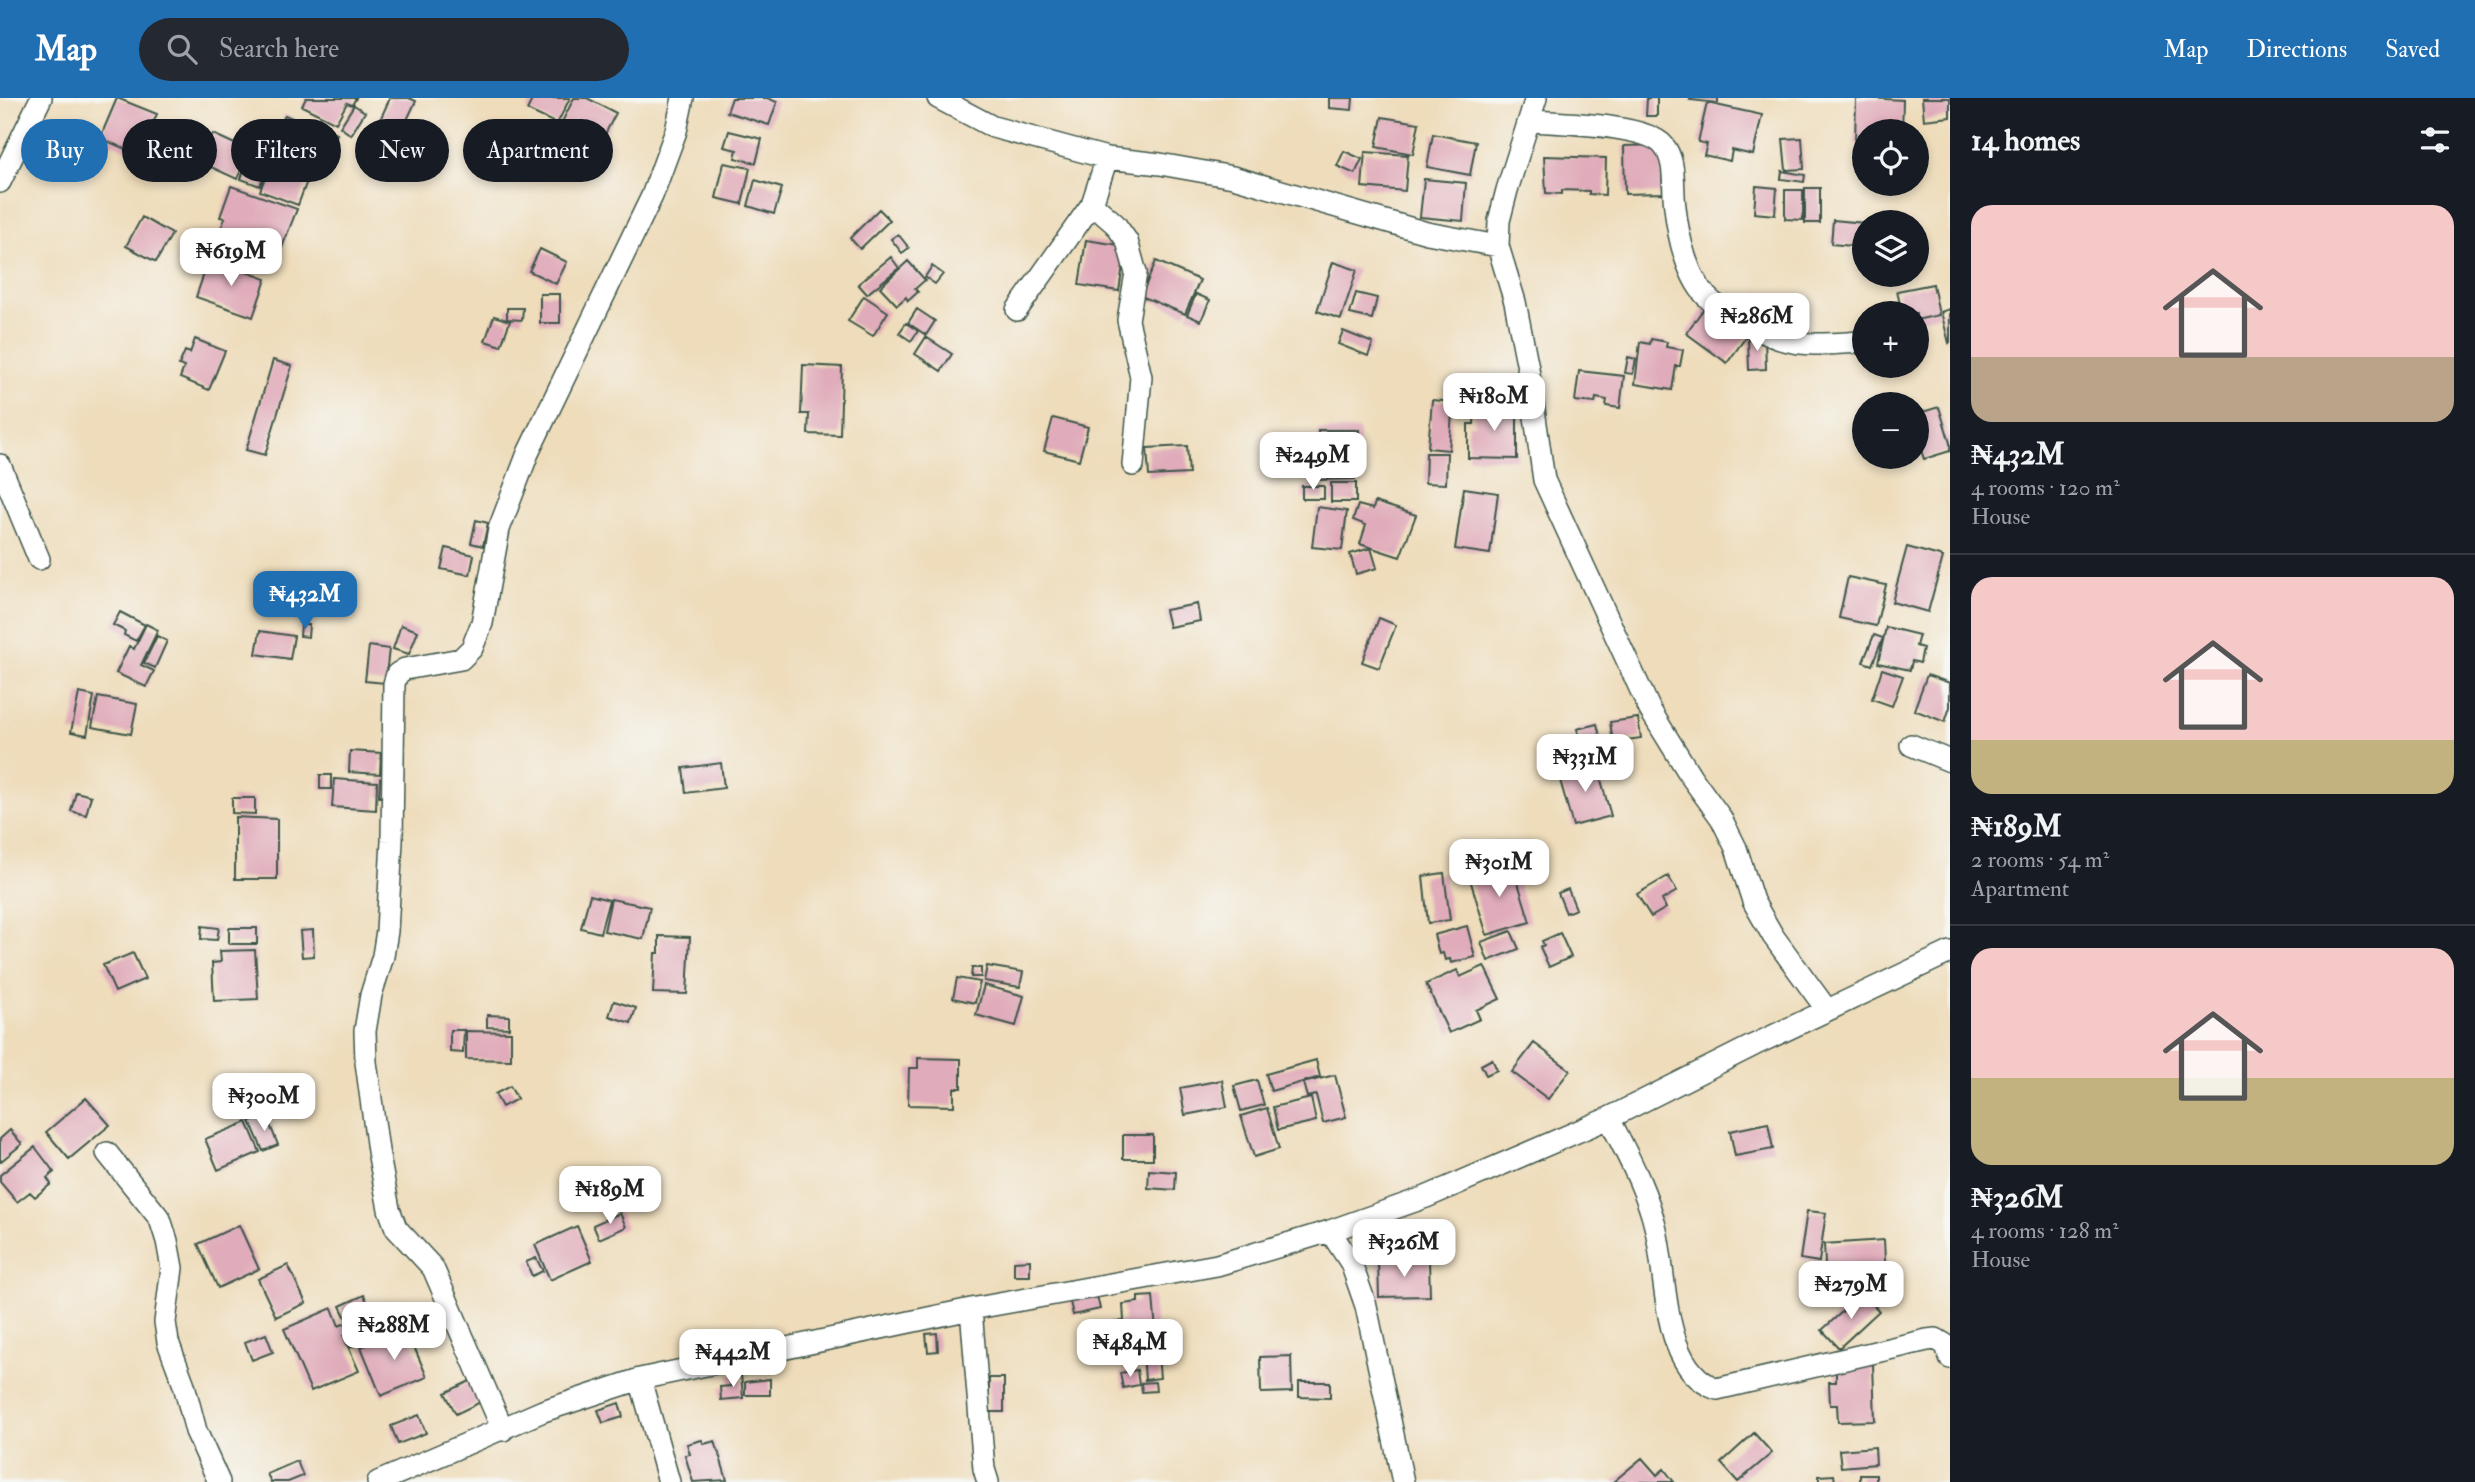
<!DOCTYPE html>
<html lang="en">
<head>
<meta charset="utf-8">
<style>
	:root { --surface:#171b24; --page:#242831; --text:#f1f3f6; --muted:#9ea1a6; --line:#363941; --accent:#1f6fb2 }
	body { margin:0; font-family:"IM FELL Double Pica",serif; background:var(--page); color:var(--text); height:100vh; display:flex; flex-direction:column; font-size:26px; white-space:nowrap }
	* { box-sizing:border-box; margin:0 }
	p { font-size:23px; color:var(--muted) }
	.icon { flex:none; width:38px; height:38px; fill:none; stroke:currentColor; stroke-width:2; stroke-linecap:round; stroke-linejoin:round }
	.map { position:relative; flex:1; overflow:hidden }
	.panel { display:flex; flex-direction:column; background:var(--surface); width:525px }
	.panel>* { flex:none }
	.top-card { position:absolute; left:21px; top:21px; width:665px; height:63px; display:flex; gap:14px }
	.fabs { position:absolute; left:1852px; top:21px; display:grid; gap:14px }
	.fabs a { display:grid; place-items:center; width:77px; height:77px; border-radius:50%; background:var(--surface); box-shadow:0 4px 10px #0003; font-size:35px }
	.price { position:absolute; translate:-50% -60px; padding:0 16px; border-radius:14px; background:#fff; color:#222; font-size:23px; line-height:46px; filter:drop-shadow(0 2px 4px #0008) }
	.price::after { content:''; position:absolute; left:50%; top:42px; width:21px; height:16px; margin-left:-10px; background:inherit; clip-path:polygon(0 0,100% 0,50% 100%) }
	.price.selected { background:var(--accent); color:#fff }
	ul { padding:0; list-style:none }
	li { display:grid; align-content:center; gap:14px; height:371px; padding:0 21px }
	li+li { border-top:2px solid var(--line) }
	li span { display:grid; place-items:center; height:217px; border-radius:21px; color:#555 }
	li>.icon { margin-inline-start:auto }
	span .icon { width:126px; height:126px; fill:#fffc; stroke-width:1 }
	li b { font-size:30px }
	h2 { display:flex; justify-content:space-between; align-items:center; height:84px; padding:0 21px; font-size:30px }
	.chip { padding:0 24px; border-radius:32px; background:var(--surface); box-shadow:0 4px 10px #0003; font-size:24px; line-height:63px }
	.chip.selected { background:var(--accent); color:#fff }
	header { display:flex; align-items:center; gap:42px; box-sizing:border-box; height:98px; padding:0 35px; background:var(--accent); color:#fff }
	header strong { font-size:33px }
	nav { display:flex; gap:38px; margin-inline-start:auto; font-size:24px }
	.search { width:490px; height:63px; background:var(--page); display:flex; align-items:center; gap:18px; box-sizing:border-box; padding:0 24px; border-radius:38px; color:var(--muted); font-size:26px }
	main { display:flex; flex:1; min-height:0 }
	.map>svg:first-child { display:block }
	.building { fill:#e0abba }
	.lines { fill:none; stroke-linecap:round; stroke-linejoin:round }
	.minor-casing { stroke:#3e5548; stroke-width:24 }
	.minor { stroke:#fff; stroke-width:21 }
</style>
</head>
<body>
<header>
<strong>Map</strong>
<div class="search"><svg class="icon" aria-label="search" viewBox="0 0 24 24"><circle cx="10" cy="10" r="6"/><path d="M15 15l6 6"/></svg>Search here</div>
<nav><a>Map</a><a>Directions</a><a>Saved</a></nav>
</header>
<main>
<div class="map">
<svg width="1950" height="1384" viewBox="0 0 1950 1384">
	<rect width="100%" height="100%" fill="#f6f6f2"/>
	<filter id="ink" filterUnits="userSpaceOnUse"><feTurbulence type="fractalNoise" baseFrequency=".0143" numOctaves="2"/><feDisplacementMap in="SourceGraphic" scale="14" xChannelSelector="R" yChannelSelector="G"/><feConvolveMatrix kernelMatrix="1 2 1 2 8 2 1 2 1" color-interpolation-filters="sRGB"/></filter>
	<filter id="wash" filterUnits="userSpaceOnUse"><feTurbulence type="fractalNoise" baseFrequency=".00686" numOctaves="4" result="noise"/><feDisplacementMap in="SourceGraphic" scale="28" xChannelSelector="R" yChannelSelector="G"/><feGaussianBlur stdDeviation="1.57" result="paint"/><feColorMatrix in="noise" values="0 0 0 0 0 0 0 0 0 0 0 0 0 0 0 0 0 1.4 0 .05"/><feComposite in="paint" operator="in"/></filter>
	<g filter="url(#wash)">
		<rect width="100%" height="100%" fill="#eedcba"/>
		<g id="blocks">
			<!-- building -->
			<path class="building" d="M117,0L157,16L139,57L100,40Z
				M306,0H356L352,7L347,5L336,25L302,8Z
				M390,0H409L416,3L396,45L374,35Z
				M533,0H570L557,26L527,12Z
				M574,0H587L616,15L601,44L562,24Z
				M732,0H767L777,4L769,27L727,14Z
				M1329,0H1353L1352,12L1329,10Z
				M1647,0H1657V18H1646Z
				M1691,0H1718V5L1690,2Z
				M1868,0L1903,2L1902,33H1864V46H1855L1856,1Z
				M1922,0H1950V19L1924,22Z
				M1707,5L1762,17L1753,57L1732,52L1730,63L1704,57L1707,46L1698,44Z
				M354,7L365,14L351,37L340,29Z
				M285,17L301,24L286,60L265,52L271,39L275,41Z
				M1382,19L1419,25L1413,56L1376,49Z
				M326,31L337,36L328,57L317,52Z
				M729,33L762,41L756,65L735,60L737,52L724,49Z
				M213,36L250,53L237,81L200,64Z
				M1433,36L1476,44L1470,77L1427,69Z
				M1802,40L1804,71L1786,72L1783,41Z
				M1661,47L1663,95L1625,96L1624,48Z
				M1344,53L1362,61L1355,76L1337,68Z
				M1365,54L1408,57L1405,93L1362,89Z
				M1544,58L1606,60L1605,97L1589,96V93L1562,92V96L1546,95Z
				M724,65L750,70L742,106L716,100Z
				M245,69L264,76L260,88L241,81Z
				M269,69L307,83L298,107L260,93Z
				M1782,73L1805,77L1804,84L1781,81Z
				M1424,81L1466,85L1463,123L1420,119Z
				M755,82L782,90L774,116L748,108Z
				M231,88L297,111L281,152L251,141L247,152L217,141L225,120L220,119Z
				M1756,88L1777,90L1775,117L1754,115Z
				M1805,90H1820V125H1805Z
				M1785,92H1803V122L1785,121Z
				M879,111L890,122L860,151L850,140Z
				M142,119L172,136L156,164L126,148Z
				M1833,122L1864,125V149L1831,146Z
				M898,136L909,150L902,155L891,141Z
				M1086,142L1126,148L1119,193L1079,187Z
				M540,151L567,164L556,186L529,173Z
				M891,159L899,170L867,196L858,186Z
				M209,161L266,181L253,219L196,199Z
				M908,163L925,182L915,191L918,194L908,203L906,199L897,207L880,189Z
				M1156,163L1200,182L1185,216L1141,198Z
				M1333,164L1357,172L1341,221L1317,213Z
				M932,168L943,176L935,186L925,179Z
				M1933,186L1939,217L1916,222V215H1902L1897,193Z
				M1356,195L1377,200L1372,221L1350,216Z
				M540,196H560V225H540Z
				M1196,196L1210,202L1201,223L1187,217Z
				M864,198L888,214L873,238L848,223Z
				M1705,209L1746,239L1727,265L1686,235Z
				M507,210H523L522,222L507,221Z
				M917,211L935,223L926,237L908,225Z
				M1950,211V244L1949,245L1941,214Z
				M494,218L510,223L501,248L485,243Z
				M906,225L918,233L911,243L899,235Z
				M1343,233L1373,245L1368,258L1338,246Z
				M926,239L952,256L941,273L915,256Z
				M1765,239L1766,271L1749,272L1748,240Z
				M195,241L225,253L209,292L180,280L184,269L179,267L185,253L190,255Z
				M1651,241L1667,244L1666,249L1683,252L1680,268H1676L1672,292L1635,286L1640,244L1650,246Z
				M1628,259L1636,261L1633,276L1625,275Z
				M273,262L292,268L265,357L246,352Z
				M803,267L842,269L840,337L808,336L809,316H801Z
				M1579,273L1624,278L1620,310L1606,308L1607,302L1596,300L1595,305L1575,303Z
				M1432,302L1453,304L1449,352L1428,350Z
				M1475,307L1517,308V361L1468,360V326H1474Z
				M1939,309L1950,345V353L1924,361L1916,338V316Z
				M1053,320L1088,329L1079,362L1044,353Z
				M1318,332H1359V345H1354L1355,381L1314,382V364L1319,363Z
				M1187,348L1189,376L1149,378L1147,350Z
				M1426,355H1447L1446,386L1425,385Z
				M1331,385H1356V404H1331Z
				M1302,388H1324V401H1302Z
				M1464,390L1498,395L1490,456L1455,451Z
				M1375,404L1416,417L1400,459L1360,446L1366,427L1353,422L1358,407L1373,411Z
				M1317,409L1347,413L1342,452L1312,449Z
				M476,422L488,425L483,448L471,445Z
				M1907,449L1943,459L1928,514L1892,504Z
				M446,450L474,457L470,477L441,471Z
				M1371,450L1377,470L1356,476L1350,456Z
				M1848,479L1886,487L1876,528L1839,520Z
				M1197,506L1200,523L1169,529L1165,512Z
				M120,514L145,527L136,543L124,537L125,533L113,527Z
				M1379,520L1396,527L1379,570L1362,564Z
				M146,526L158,532L141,567L154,573L146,589L116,575L129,548L134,551Z
				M301,527H309L308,539L300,538Z
				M401,527L418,533L409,556L393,551Z
				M1886,529L1919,537L1916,548L1923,550L1920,565L1912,563L1910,572L1878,565Z
				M260,533L294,538L290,561L256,556Z
				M1874,537L1883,540L1872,567L1863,564Z
				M157,538L167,543L155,570L144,565Z
				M369,548L389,551L385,585L365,583Z
				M1882,571L1903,578L1892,608L1872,601Z
				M1927,577L1950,585V609L1945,624L1914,612Z
				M79,595L94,598L87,637L71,634Z
				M98,599L137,606L131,636L92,629Z
				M1638,620L1641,640L1613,644L1610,624Z
				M1597,626L1601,642L1582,647L1577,631Z
				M1577,642L1581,664L1557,668L1554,645Z
				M350,653L381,655L380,676L349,674Z
				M1596,664L1611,718L1573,728L1558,675Z
				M721,665L724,690L686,695L683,670Z
				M320,677H331V691H320Z
				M380,680L391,681L390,699H379Z
				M334,681L377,684L376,712L332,709Z
				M76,694L91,698L86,717L71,713Z
				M232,700H255V716L232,715Z
				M235,719L277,721V781H235Z
				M1512,765L1530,824L1487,837L1469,778Z
				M1444,775L1450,822L1428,825L1423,778Z
				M1668,778L1677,793L1662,802L1666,810L1651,819L1637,796Z
				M1568,791L1576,811L1566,815L1558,795Z
				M590,797L609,802L600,835L581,830Z
				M611,801L650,809L643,841L604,833Z
				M202,828L219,830L217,842L201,841Z
				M1467,828L1475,859L1451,865L1450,861L1445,862L1443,855L1439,856L1434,837Z
				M229,830H257V846H229Z
				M313,832L314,858L302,859L300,833Z
				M1511,833L1519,851L1488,863L1481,844Z
				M1560,835L1571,859L1549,869L1540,849L1544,847L1542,843Z
				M659,838L690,839L687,896L653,895L655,855H659Z
				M255,852L258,901L214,903L212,865L221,864L220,853Z
				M133,855L145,881L115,894L103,867Z
				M987,868L1023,874L1020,889L984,883Z
				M1484,868L1500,901L1476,912L1480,921L1449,935L1426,886L1457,872L1460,879Z
				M972,870H981V879H971Z
				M957,880L980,884L975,905L953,900Z
				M984,887L1024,898L1016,928L976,917Z
				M614,903L636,910L631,925L609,918Z
				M487,917L509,918V930L487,929Z
				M450,932H464L463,955L450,954Z
				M466,933L511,934V962L466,961Z
				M1534,945L1570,972L1548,1001L1512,974Z
				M918,960L961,961V990H954V1008L908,1007L909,970H918Z
				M1492,961L1497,972L1486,977L1481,967Z
				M1316,962L1320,979L1271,993L1266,976Z
				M1335,977L1346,1019L1323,1025L1316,997L1307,999L1303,985Z
				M1222,982L1227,1009L1185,1017L1180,990Z
				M1257,982L1264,1007L1241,1013L1234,988Z
				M510,988L517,1001L502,1009L495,996Z
				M86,1000L110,1027L69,1061L46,1034Z
				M1311,1000L1316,1023L1278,1032L1273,1009Z
				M1267,1010L1279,1051L1254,1059L1241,1018Z
				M266,1017L278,1047L263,1053L250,1023Z
				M247,1024L260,1054L218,1072L205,1041Z
				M1768,1025L1773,1051L1735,1058L1730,1033Z
				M10,1032L22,1046L0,1064V1041Z
				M1123,1037H1153V1061H1123Z
				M35,1049L54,1074L47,1080L51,1086L35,1099L30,1094L17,1104L0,1084V1077Z
				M1149,1072L1176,1074L1175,1092L1148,1090Z
				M1807,1113L1826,1115L1819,1164L1800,1161Z
				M620,1115L626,1129L599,1141L593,1127Z
				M239,1127L259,1171L218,1190L198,1146Z
				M577,1128L592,1163L550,1182L535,1147Z
				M1884,1142L1886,1183L1877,1184V1193L1848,1195V1186L1826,1187L1824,1146Z
				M536,1160L543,1173L532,1178L526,1164Z
				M1030,1162V1178H1014V1163Z
				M1429,1162L1430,1198L1379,1199L1378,1164Z
				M288,1167L306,1205L276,1219L258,1181Z
				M1096,1193L1100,1211L1073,1217L1069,1199Z
				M1863,1195L1879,1213L1839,1250L1822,1232Z
				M364,1197L374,1219L357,1226L365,1243L350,1250L343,1237L359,1273L311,1293L284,1231L332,1210L339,1228L348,1224L340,1208Z
				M1153,1198L1160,1280L1145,1282L1143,1255L1127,1256L1125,1239L1117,1240L1115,1224L1124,1223L1123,1206L1138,1204V1199Z
				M406,1230L427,1279L381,1298L361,1249Z
				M937,1235L938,1253L928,1254L926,1236Z
				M266,1236L273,1254L252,1262L245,1244Z
				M1291,1258L1292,1294L1261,1295L1260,1259Z
				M1873,1266L1875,1323L1838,1324L1837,1307H1830L1829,1284H1836V1268Z
				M1137,1272L1139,1287L1123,1290L1120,1275Z
				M741,1276L743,1300L721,1302L720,1289L731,1288L729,1278Z
				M476,1280L487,1301L456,1316L445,1295Z
				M989,1280H1004V1314H989Z
				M770,1281V1297H745V1284Z
				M1155,1284L1156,1293L1142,1294L1141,1285Z
				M1299,1284H1330V1300L1299,1299Z
				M619,1305L623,1319L603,1325L598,1312Z
				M419,1317L426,1335L398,1346L391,1328Z
				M1754,1335L1772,1355L1738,1384L1721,1365Z
				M702,1342L704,1346L715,1343L727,1382L693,1384L685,1357L690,1356L687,1346Z
				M1875,1349L1876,1366L1841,1369L1839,1352Z
				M1642,1360L1657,1377L1664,1371L1674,1384H1613Z
				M297,1363L303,1378L288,1384H271L267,1376Z
				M1834,1377L1835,1384H1819V1378Z
				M1860,1377H1876V1384H1860Z"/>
		</g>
	</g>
	<g filter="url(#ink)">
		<use href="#blocks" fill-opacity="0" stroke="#3e5548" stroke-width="2"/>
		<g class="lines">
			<!-- minor casing -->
			<g class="minor-casing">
				<path id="minor" d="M938,0L993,29L1107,60L1160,66L1233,79L1427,135L1498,148
					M1536,0L1507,92L1499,123L1498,148L1515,204L1528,270L1544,382L1650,612L1692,680L1721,720L1736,750L1753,803L1773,838L1827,912
					M1529,23C1558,25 1645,26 1663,47C1677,63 1672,89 1675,109C1678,138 1687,181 1710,202C1720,211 1733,218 1746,225C1757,231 1771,239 1784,242C1809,249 1838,245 1864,244
					M0,84L41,0
					M1092,106L1115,126L1127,143L1136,175L1128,222L1141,279L1133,367
					M1017,212L1092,106L1107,60
					M0,367L39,461
					M1911,647L1950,663
					M1609,1020C1626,1055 1646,1090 1655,1128C1668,1177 1660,1271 1717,1291L1927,1242L1936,1241L1946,1247L1950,1260
					M107,1055L160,1121L167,1143L172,1170L165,1224L168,1244L184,1287L196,1333L219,1384
					M1330,1133L1351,1165L1366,1208L1403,1384
					M971,1211L984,1371L988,1384
					M640,1281L669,1384
					M503,1332L433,1170L396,1130L389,1111L378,1053L366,964L365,933L371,897L383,858L387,833L392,743L394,586L397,576L405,571L461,561L472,550L482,525L499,431L528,355L652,98L676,33L683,0
					M378,1384L543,1313L640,1281L971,1211L1217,1167L1330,1133L1426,1099L1609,1020L1754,947L1950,854"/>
			</g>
			<!-- minor -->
			<use href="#minor" class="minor"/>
		</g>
	</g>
</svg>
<div class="fabs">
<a><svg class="icon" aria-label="locate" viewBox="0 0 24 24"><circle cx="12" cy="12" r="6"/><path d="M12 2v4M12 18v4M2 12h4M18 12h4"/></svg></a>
<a><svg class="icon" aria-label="layers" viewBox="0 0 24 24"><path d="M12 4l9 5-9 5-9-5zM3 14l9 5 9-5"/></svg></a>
<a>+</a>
<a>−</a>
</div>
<b class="price" style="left:231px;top:190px">₦619M</b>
<b class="price" style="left:1757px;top:255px">₦286M</b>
<b class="price" style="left:1494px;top:335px">₦180M</b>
<b class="price" style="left:1313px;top:394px">₦249M</b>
<b class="price selected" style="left:305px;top:533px">₦432M</b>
<b class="price" style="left:1585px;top:696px">₦331M</b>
<b class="price" style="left:1499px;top:801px">₦301M</b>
<b class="price" style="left:264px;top:1035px">₦300M</b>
<b class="price" style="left:610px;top:1128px">₦189M</b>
<b class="price" style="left:1404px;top:1181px">₦326M</b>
<b class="price" style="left:1851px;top:1223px">₦279M</b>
<b class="price" style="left:394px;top:1264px">₦288M</b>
<b class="price" style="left:1130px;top:1281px">₦484M</b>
<b class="price" style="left:733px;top:1291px">₦442M</b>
<div class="top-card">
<a class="chip selected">Buy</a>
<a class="chip">Rent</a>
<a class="chip">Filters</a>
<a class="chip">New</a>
<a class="chip">Apartment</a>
</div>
</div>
<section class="panel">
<h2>14 homes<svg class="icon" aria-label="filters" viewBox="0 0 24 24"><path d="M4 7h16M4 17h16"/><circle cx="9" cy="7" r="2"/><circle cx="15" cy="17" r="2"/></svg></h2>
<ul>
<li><span style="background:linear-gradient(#f6c9c9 70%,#b9a48a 0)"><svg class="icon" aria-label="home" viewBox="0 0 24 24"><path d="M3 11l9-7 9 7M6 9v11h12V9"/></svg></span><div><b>₦432M</b><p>4 rooms · 120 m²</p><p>House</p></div></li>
<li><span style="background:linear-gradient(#f6c9c9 75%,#c2b280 0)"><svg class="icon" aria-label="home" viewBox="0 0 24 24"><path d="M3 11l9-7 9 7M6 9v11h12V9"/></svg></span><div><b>₦189M</b><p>2 rooms · 54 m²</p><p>Apartment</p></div></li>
<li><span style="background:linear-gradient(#f6c9c9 60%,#c2b280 0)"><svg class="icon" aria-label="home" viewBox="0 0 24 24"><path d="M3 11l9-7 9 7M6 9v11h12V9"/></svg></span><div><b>₦326M</b><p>4 rooms · 128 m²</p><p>House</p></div></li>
</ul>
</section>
</main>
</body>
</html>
